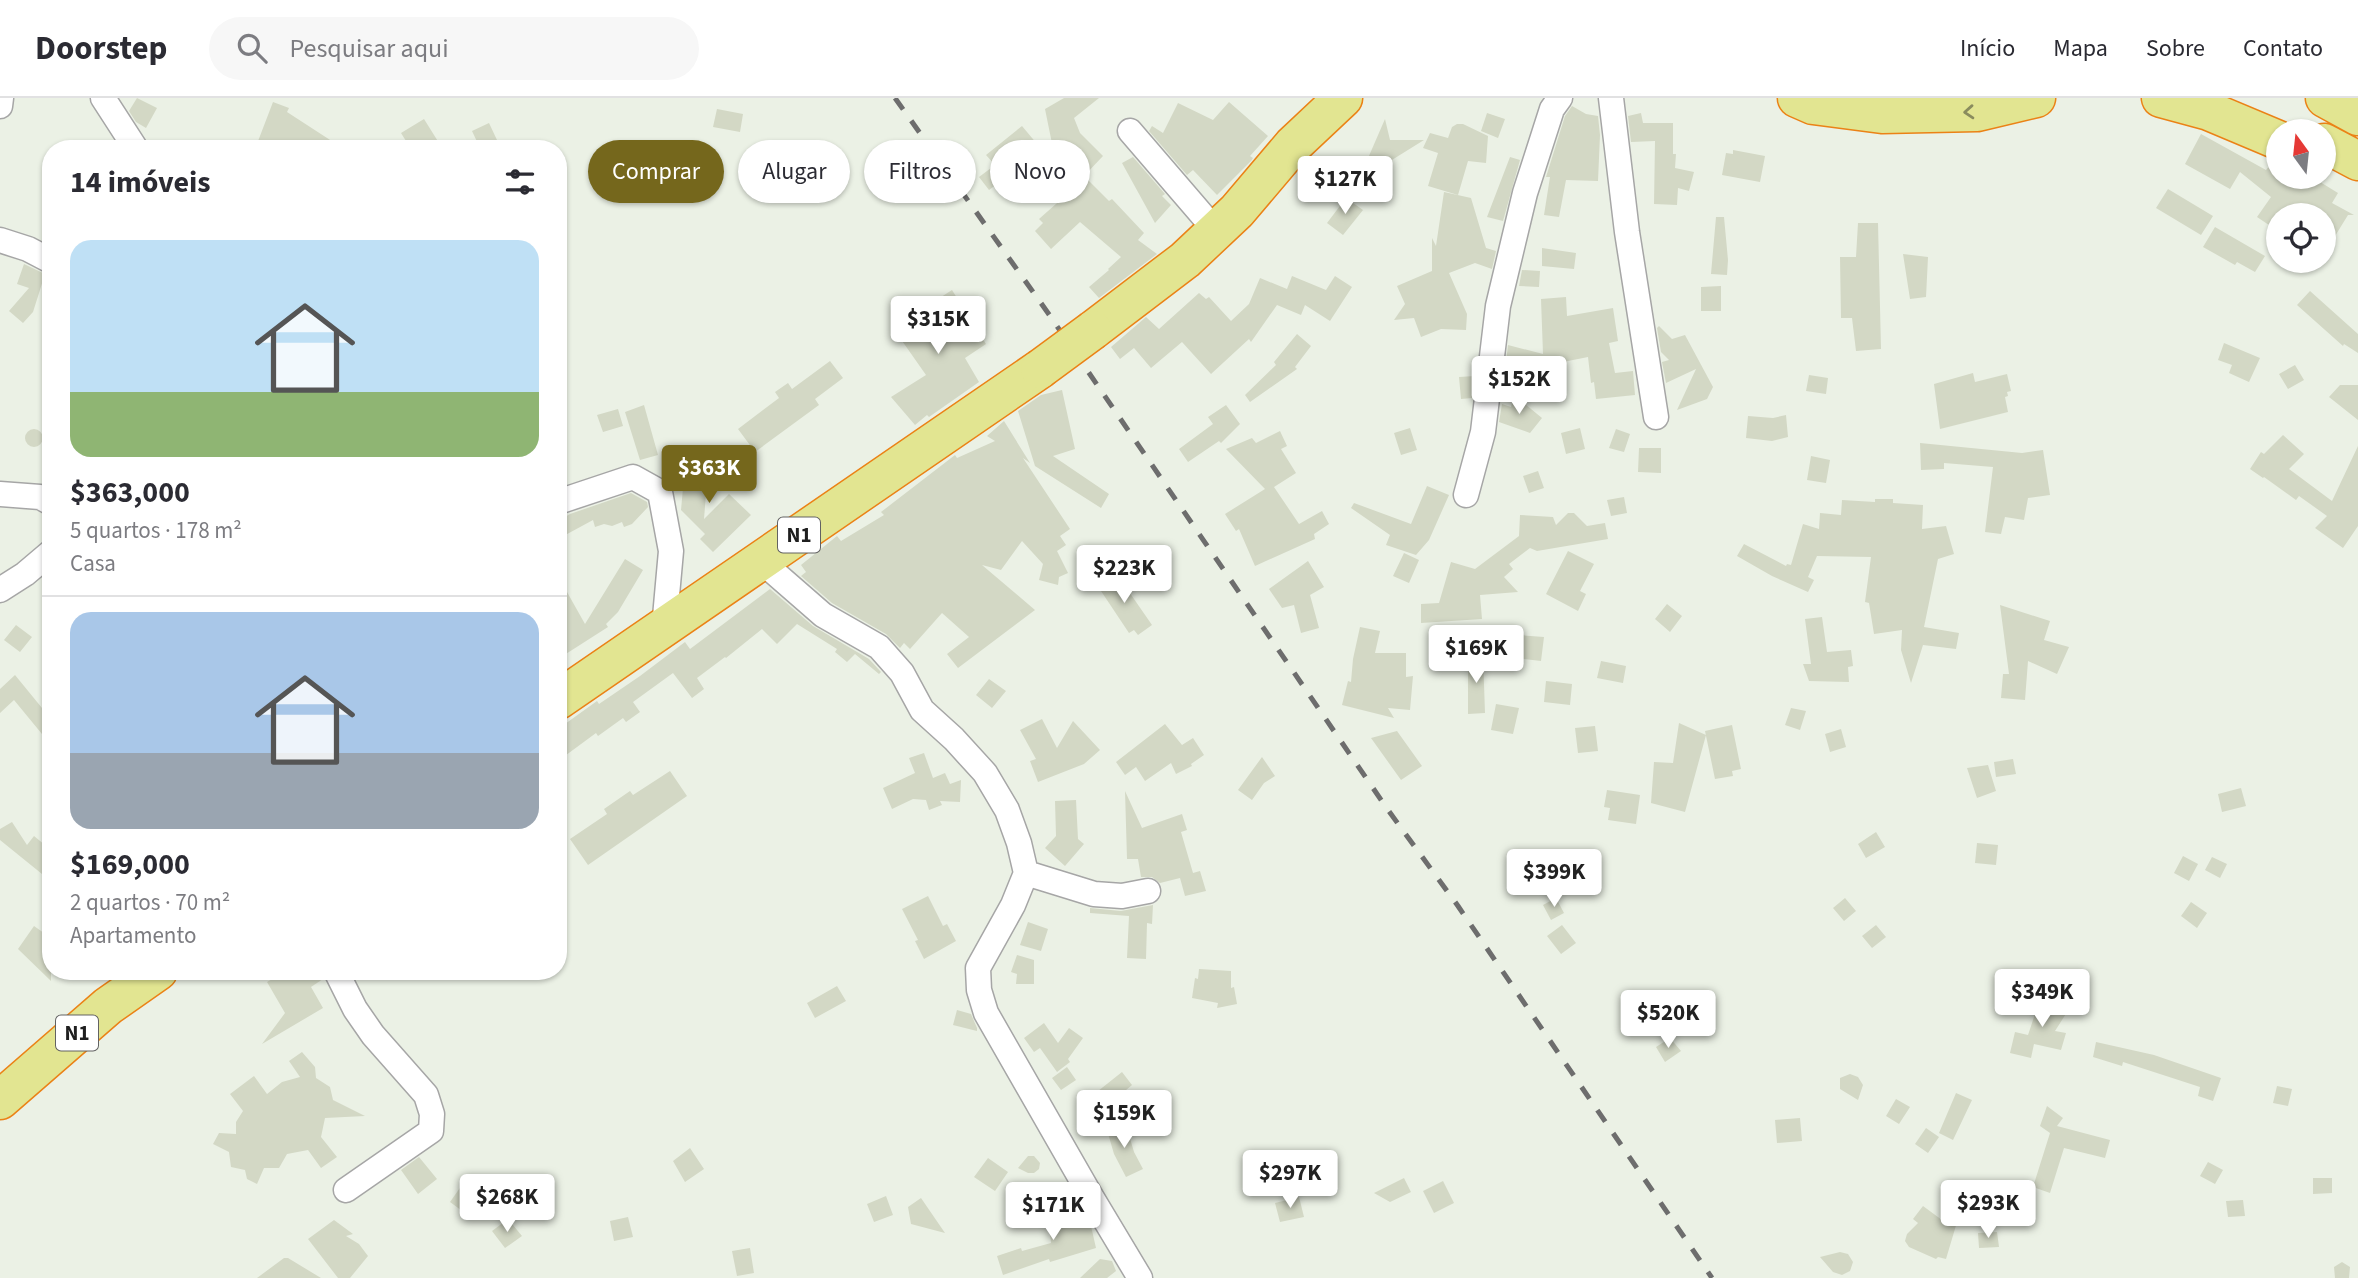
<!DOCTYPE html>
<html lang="pt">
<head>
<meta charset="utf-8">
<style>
	:root { --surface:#fff; --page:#f7f7f7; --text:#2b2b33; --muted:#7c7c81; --line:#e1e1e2; --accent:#75671c }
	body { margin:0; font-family:"Source Sans 3",sans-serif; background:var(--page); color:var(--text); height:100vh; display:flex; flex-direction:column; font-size:26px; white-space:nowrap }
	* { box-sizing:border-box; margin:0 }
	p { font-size:23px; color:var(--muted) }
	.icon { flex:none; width:38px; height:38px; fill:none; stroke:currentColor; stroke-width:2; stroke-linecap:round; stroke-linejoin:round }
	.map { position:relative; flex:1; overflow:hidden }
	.details { position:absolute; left:42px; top:42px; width:525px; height:840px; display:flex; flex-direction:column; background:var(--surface); border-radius:28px; box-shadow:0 2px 5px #0004 }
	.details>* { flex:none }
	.guide { position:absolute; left:588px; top:42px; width:665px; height:63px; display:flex; gap:14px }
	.needle { width:46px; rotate:345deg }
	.tools { position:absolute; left:2266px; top:21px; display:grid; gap:14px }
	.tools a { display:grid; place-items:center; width:70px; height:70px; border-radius:50%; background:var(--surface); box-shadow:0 2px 5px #0004; font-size:35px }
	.price { position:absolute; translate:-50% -60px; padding:0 16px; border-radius:7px; background:#fff; color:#222; font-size:23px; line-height:46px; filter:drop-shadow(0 2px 4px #0008) }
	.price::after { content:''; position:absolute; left:50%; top:42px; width:21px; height:16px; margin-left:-10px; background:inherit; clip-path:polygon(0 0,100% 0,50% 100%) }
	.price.current { background:var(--accent); color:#fff }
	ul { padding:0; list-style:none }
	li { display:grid; align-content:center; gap:14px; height:371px; padding:0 28px }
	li+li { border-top:2px solid var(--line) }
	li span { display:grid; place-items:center; height:217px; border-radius:21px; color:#555 }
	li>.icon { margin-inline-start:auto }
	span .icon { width:126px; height:126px; fill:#fffc; stroke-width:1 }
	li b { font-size:30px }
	h2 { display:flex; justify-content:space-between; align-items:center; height:84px; padding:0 28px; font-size:30px }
	.tag { padding:0 24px; border-radius:32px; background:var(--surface); box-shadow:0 2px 5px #0004; font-size:24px; line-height:63px }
	.tag.current { background:var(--accent); color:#fff }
	header { display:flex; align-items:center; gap:42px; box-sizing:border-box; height:98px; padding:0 35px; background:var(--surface); border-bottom:2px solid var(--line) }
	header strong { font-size:33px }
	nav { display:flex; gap:38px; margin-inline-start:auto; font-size:24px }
	.search { width:490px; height:63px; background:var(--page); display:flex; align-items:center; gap:18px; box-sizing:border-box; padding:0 24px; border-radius:38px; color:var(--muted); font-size:26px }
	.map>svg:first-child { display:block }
	.building { fill:#d3d8c5 }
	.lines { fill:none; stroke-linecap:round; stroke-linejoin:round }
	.minor-casing { stroke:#a6a6a6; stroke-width:27 }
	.trunk-casing { stroke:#eb8216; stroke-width:41 }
	.minor { stroke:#fff; stroke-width:24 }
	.trunk { stroke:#e2e591; stroke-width:38 }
	.rail { stroke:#6d6d6d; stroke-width:5; stroke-dasharray:14 14; stroke-linecap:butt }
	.trunk-bridge-casing { stroke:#eb8216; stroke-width:41; stroke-linecap:butt }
	.trunk-bridge { stroke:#e2e591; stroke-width:38 }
	.oneway { stroke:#8a8c5e }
	.labels { text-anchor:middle; stroke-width:6; stroke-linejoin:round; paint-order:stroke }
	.shield { fill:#fff; stroke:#626262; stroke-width:2 }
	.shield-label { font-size:21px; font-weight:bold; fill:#1f1f1f }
</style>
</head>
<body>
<header>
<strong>Doorstep</strong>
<div class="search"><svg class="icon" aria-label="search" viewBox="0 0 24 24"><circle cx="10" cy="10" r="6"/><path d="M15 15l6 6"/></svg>Pesquisar aqui</div>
<nav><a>Início</a><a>Mapa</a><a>Sobre</a><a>Contato</a></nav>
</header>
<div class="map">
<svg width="2358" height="1180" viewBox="0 0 2358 1180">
	<rect width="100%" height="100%" fill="#ebf1e5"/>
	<!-- building -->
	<path class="building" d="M137,0L157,10L146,30L136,24L129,13Z
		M1064,0H1099L1074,20L1080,35L1103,58L1084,78L1109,103L1112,101L1144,135L1138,142L1157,156L1099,200L1089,189L1109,172L1108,171L1121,159L1080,124L1051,151L1035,133L1043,125L1039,121L1074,90L1058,75L1045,11Z
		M273,4L289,10L287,14L344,51H255Z
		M1229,4L1268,38L1250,58L1253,60L1251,63L1217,97L1193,72L1187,77L1149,33L1152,28L1163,35L1178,5L1213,22Z
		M1572,8L1586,16L1598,18L1600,37L1598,83L1566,82L1559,119L1544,117L1550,79H1546L1565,18Z
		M717,11L743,16L740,34L713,29Z
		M1487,15L1505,21L1498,40L1481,33Z
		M1641,15L1643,25H1673V56H1676L1675,70L1694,74L1689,93L1678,90L1677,107L1654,106L1655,43L1631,44L1628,18Z
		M424,21L439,45L430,51H411L401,35Z
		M1385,21L1390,42H1424L1379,70L1362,74Z
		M489,25L497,42L480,50L472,33Z
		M1457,26H1463L1488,38L1486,65L1468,63L1458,97L1428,88L1438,55L1423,50L1430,35L1448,40L1452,29Z
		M1022,28L1053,65L1037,79L1025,65L989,92L979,79L995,67L986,57Z
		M2201,36L2266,72L2272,65L2278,70V79H2312L2338,95L2332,105L2354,117H2348L2324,156V117H2278V133L2257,119L2271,99L2240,74L2230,91L2185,66Z
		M1733,52L1765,58L1760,84L1722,77L1726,55L1733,56Z
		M1133,59L1165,96L1162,98L1171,107L1155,125L1122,65Z
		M1510,59L1520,62L1503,123L1487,119Z
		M2168,91L2213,118L2201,137L2156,110Z
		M1444,94L1471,100L1486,150L1496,153L1492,171L1475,165L1449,175L1467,216L1466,232L1441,231L1421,239L1414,220L1394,222L1405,206L1397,188L1432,173V140L1436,148Z
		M1346,100L1363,112L1343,137L1327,125Z
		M1716,119H1724L1728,162L1727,177L1711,176Z
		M1858,125H1878L1881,251L1856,253L1852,220H1841L1840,159H1856Z
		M2215,129L2265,158L2255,174L2237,164L2235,167L2203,149Z
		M1542,150L1576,155L1574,171L1542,168Z
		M1903,156L1928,159L1926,199L1910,201Z
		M24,166L45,176L33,214L23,225L9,213L29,190L17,186Z
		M1522,172L1540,173L1539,189L1519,188Z
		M1292,178L1326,192L1335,178L1352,189L1330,223L1305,207L1301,217L1277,207L1251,244L1249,241L1211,276L1182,244L1151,270L1134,250L1120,261L1111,249L1146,219L1159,231L1199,195L1206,201L1209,199L1231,223L1249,206L1260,180L1287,191Z
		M1721,188V213H1701V189Z
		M952,192L986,246L965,260L979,284L929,319L927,317L915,327L891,299L926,277L893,230Z
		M2310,193L2358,236V255L2344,246L2343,248L2297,207Z
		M1566,199L1567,218L1613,210L1618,243L1609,245L1615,275L1633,273L1635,297L1596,301L1594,284L1591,285L1588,259L1558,265L1548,297L1546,291L1518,283L1522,268L1506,264L1508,247L1543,256L1541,201Z
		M1659,228L1672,241L1685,237L1713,289L1707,301L1677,312L1696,271L1666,285L1662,264L1669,262L1661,254L1657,230Z
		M1297,236L1311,248L1295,269L1297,271L1250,304L1245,297L1276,267L1274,264Z
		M2224,245L2260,260L2249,284L2229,275L2232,267L2218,262Z
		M830,263L843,280L815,301L819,307L755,354L738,331L779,300L775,294L788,285L792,291Z
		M2295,267L2304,282L2288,291L2279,276Z
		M1973,275L1975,284L2007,276L2011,293L2007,294L2008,298L2005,299L2008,314L1940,331L1934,286Z
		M1809,277L1828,280L1826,296L1806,293Z
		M1475,278L1472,300L1461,301L1459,279Z
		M2340,287H2358V322L2329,299Z
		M1062,292L1075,351L1053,358L1109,396L1101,410L1035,368L1018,313L1041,297Z
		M1514,297L1542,320L1530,335L1499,324L1502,306L1511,309Z
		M644,307L658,357L640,362L625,314Z
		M1226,307L1240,326L1221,345L1219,343L1188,364L1179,351L1213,326L1208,319Z
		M618,311L623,328L603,334L597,317Z
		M1786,317L1788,339L1772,343L1746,340L1748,318L1773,320Z
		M1004,323L1030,365L1023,360L1070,431L1060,438L1066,447L1057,453L1068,475L1059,479L1058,487L1039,482L1043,466L1022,443L1001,472L982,467L1035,512L958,570L947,556L969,539L942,515L910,551L904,545L900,550L886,536L832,505L801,478L806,474L801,467L837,438L841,443L884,417L881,414L955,357L957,360L995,343L987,338Z
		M1410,330L1417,352L1401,357L1394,335Z
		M1580,330L1585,351L1566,356L1561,335Z
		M1616,331L1630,336L1624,354L1609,350Z
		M25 340a9 9 0 1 1 18 0a9 9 0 1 1-18 0Z
		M1280,333L1287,348L1281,351L1296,375L1274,389L1299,426L1322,413L1329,426L1314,436L1315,441L1255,468L1239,431L1236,433L1225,416L1265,391L1226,351L1252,340L1256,345Z
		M2283,337L2304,356L2289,371L2332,403L2358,348V428L2343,450L2315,430L2327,418L2299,398L2296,402L2264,379L2263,380L2250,371L2261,354L2264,356Z
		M1920,345L2022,355L2043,352L2050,397L2028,400L2024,422L2005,419L2001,436L1985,434L1993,369L1944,365V371L1921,372Z
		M1639,350H1661V375L1638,374Z
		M686,357L709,358L704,421L729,396L751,417L713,454L700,441L705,436L681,412Z
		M1811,358L1830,362L1826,385L1807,382Z
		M1538,373L1544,390L1529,395L1523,378Z
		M1427,388L1449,397L1429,442L1416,457L1386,447L1390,437L1351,410L1354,405L1411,426Z
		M631,395L647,404L648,409L632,426L624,429L622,424L612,428L604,426L595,429L593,422L558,441V423L570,416Z
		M1624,399L1627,415L1611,418L1607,402Z
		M1875,401H1893V405L1923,407L1922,431L1946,428L1954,456L1938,461L1924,529L1959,535L1956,551L1923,547L1911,585L1901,552L1902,532L1874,536L1869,505L1865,504L1871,459L1817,458L1808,479L1814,482L1808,494L1772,478L1737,458L1744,446L1786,468L1787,466L1791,467L1803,426L1819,431L1820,415L1841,417L1842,402L1875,404Z
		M1568,415H1574L1587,428L1605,425L1608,441L1537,453L1530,450L1509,466L1513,471L1504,479L1518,494L1480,497L1482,521L1421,525V506L1439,505L1451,464L1475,471L1519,438L1520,417L1553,419L1556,427Z
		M1568,453L1594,466L1580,493L1586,496L1578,513L1546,496Z
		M1404,455L1419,462L1409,485L1393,478Z
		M625,461L643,472L618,514L606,526L608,529L558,561V478L585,526Z
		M1308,463L1324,489L1310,497L1319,530L1301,535L1294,507L1282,510L1269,491Z
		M1116,475L1152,527L1138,537L1134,532L1129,535L1097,487Z
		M770,491L813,528L869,561L881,574L879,576L855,556L847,564L835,554L837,551L797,526L777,546L762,531L726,560L725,559L697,580L704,591L692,600L673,575L633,604L640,614L626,624L623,620L598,638L596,635L558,663V631L597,603L599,606L640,578L685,544L690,551Z
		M1667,506L1682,518L1670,534L1655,521Z
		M2000,507L2050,523L2044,542L2069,549L2057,576L2028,563L2025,602L2001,600L2003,576H2009Z
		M1822,519L1827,554L1851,552L1853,568L1848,569L1849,584L1809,583L1803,566H1811L1805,521Z
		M16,527L32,539L20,554L4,542Z
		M1360,529L1380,533L1375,555H1406V579L1413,578L1410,612L1388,610L1394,620L1342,607L1348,583L1351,584L1353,561Z
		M1519,537L1544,539L1541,563L1517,560Z
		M1483,557L1485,615L1468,616V558Z
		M1601,563L1626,568L1623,585L1597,580Z
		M15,577L51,621V647L14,602L0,615V591Z
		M989,581L1006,593L992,610L976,597Z
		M1546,583L1572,586L1570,607L1544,604Z
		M1496,606L1519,610L1513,636L1491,632Z
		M1791,610L1806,613L1800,632L1785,627Z
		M1042,621L1057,650L1073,623L1100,652L1084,666L1038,684L1030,663L1036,661L1020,632Z
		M1679,625L1706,637L1685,714L1651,705L1654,664L1673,665Z
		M1165,626L1182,647L1193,640L1204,657L1191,666L1192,668L1176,676L1171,665L1145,683L1136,669L1125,677L1116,664Z
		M1732,627L1741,671L1732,673L1733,678L1715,681L1705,633Z
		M1595,628L1598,653L1578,655L1575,630Z
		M1841,631L1846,649L1830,654L1825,636Z
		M1397,633L1422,668L1401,682L1371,640Z
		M924,655L933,680L945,675L950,686L961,682L960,704L940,703L942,707L929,712L926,702L913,701L892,711L883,690L915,675L909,660Z
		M1262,659L1275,678L1264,685L1252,702L1238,692Z
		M2013,661L2016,676L1996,679L1994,664Z
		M1988,667L1996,693L1977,700L1967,670Z
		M670,673L687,698L588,767L570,741L607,716L604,711L630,693L633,697Z
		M2241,690L2246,708L2222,714L2218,696Z
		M1607,692L1640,697L1636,726L1608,722L1610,710L1604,709Z
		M1125,693L1142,730L1182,716L1187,732L1181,734L1193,775L1200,773L1206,793L1185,798L1180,780L1160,785L1152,779H1141L1138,761H1127Z
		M1076,702L1078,741L1084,746L1065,768L1045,750L1056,738L1055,703Z
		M12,724L27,747L34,738L51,752V764L42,776L0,742V731Z
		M1876,734L1885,749L1866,760L1858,746Z
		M1977,745L1998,747L1996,767L1975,765Z
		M2183,758L2198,766L2189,783L2174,775Z
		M2212,759L2227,766L2220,780L2205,772Z
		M928,798L943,828L947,826L956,843L924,861L915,843L918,842L902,811Z
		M1556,800L1564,815L1551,822L1543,807Z
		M1845,800L1856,813L1844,823L1833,810Z
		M2191,804L2207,815L2197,830L2181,818Z
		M1153,807L1152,826L1147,825L1146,861L1127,860L1129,818L1090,815V810L1121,813Z
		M1028,824L1048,831L1041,853L1020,847Z
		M1562,827L1576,845L1561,856L1547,838Z
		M1876,827L1886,839L1872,850L1862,838Z
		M34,828L51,840V883L18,851Z
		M1017,857L1034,862V886H1016L1017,876L1011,874Z
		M1199,871L1231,873V890L1234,889L1237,906L1217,910L1218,905L1192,900L1195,880L1198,881Z
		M286,873H321L323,881L311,889L323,910L262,946L285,915L267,884Z
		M837,888L846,903L815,920L807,905Z
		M2042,895L2069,911L2055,933L2066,935L2061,952L2034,946L2031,960L2010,955L2015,934L2028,937Z
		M957,912L971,916L977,930V933L953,927Z
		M1044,925L1058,945L1069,930L1083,940L1068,961L1070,964L1057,974L1040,950L1034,954L1024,940Z
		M1670,940L1681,953L1665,964L1656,949Z
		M2096,944L2154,957L2221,980L2213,1003L2198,998L2200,989L2123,964L2122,968L2093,959Z
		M302,954L315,969L316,980L330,989L333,1002L365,1018L325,1020L321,1039L337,1059L321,1070L308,1052L287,1056L279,1070H264L257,1086L247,1081L245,1072L231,1069L229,1054L213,1046L219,1035L236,1036V1024L243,1013L230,996L254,978L267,996L282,984L300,979L289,963Z
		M1067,969L1076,982L1061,992L1052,980Z
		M1122,974L1132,987L1100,1014L1088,1001Z
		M1850,976L1858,979L1863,987L1858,1002L1840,991V980Z
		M2277,988L2292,991L2288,1008L2273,1005Z
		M1956,995L1972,1002L1953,1042L1939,1035Z
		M1896,1001L1910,1009L1899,1026L1886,1018Z
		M2047,1008L2063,1020L2057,1028L2110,1042L2105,1060L2064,1050L2050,1095L2033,1089L2050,1035L2040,1028Z
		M1800,1020L1802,1043L1777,1045L1775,1022Z
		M1126,1027L1134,1054L1143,1071L1126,1079L1114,1056L1107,1032Z
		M1926,1030L1939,1039L1928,1055L1915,1046Z
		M690,1050L704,1071L685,1084L673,1063Z
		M1028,1058H1034L1040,1065L1039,1071L1034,1075H1028L1018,1070Z
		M419,1059L437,1081L418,1096L401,1072Z
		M988,1060L1008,1074L995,1093L974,1079Z
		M2208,1064L2223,1072L2215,1086L2200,1078Z
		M1404,1080L1411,1094L1390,1104L1374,1095Z
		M2313,1080H2332V1095L2313,1096Z
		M1443,1083L1454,1105L1434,1115L1423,1093Z
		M462,1087L477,1098L465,1115L450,1104Z
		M886,1098L893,1117L874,1124L867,1106Z
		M1299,1099L1304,1119L1280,1124L1275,1105Z
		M921,1100L945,1135L911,1126L908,1109Z
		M2243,1102L2245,1118L2228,1119L2226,1103Z
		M1063,1103L1065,1122L1085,1118L1091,1128L1096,1150L1050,1164L1049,1161L1003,1177L997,1158L1021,1150L1022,1153L1051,1145L1047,1105Z
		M1923,1108L1942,1122L1945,1110L1960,1114L1946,1161L1938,1159L1936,1161L1909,1149L1905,1143L1907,1136L1918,1125L1913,1121Z
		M628,1119L633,1139L614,1143L610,1123Z
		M508,1121L522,1138L505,1150L492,1133Z
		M334,1122L353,1136L346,1138L359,1146L368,1158L350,1180H338L308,1141Z
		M1997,1134L1999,1149L1979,1150L1978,1135Z
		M750,1150L754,1175L737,1178L732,1153Z
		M1840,1154L1848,1156L1853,1164L1850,1173L1842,1177L1833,1174L1820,1159Z
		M284,1160H288L321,1180H257Z
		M1100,1161L1112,1163L1116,1173L1107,1180H1080Z
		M2342,1164L2350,1169L2349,1180H2335L2334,1169Z"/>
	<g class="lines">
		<!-- minor casing -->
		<g class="minor-casing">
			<path id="minor" d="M103,0L136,51
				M1611,0L1627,134L1656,319
				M0,8L1,0
				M1130,33L1216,133
				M0,142L28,151L51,163
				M0,396L40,399L51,405
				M1466,397L1483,334L1498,208L1525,95L1552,11L1560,0
				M558,404L633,379L660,394L671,453L664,530
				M761,463L823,517L879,549L902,575L922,612L954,641L985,675L1007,712L1019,745L1026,775L1013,807L978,870L979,892L986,915L1092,1100L1140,1180
				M0,492L25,476L51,454
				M1026,775L1094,796L1122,798L1148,793
				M336,873L355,911L373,937L426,997L432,1016L431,1033L346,1092"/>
		</g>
		<!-- trunk casing -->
		<g class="trunk-casing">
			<path id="trunk" d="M1797,0L1813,7L1882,16L1977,14L2036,0
				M2161,0L2209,13L2278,42
				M2325,0L2358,18
				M2324,45L2358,63
				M1093,232L1185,162L1237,113L1293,47L1343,0
				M558,602L1040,271
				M0,1002L108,908L158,873"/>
		</g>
		<!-- minor -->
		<use href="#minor" class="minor"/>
		<!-- trunk -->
		<use href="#trunk" class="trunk"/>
		<!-- rail -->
		<path class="rail" d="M895,0L1048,215L1388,712L1458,808L1712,1180"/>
		<!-- trunk-bridge casing -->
		<g class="trunk-bridge-casing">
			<path id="trunk-bridge" d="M1040,271L1093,232"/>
		</g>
		<!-- trunk-bridge -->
		<use href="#trunk-bridge" class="trunk-bridge"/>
	</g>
	<!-- one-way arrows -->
	<defs><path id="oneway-chevron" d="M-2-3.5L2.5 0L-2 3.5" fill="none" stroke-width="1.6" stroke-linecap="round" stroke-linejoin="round" transform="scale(1.75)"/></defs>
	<use class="oneway" href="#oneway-chevron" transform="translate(1969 14) rotate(176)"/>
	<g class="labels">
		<!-- shield labels -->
		<g class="shield">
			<rect x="778" y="419.5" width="42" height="35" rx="5"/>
			<rect x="56" y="917.5" width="42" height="35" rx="5"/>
		</g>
		<g class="shield-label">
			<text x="799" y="444">N1</text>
			<text x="77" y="942">N1</text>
		</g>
	</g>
</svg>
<div class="tools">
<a><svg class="needle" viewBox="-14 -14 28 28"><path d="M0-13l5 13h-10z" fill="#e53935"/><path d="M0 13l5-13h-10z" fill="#7c7c81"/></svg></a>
<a><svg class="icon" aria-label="locate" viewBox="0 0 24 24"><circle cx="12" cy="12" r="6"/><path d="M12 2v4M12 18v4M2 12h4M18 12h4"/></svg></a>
</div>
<b class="price" style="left:1345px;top:118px">$127K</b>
<b class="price" style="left:938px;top:258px">$315K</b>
<b class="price" style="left:1519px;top:318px">$152K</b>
<b class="price current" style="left:709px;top:407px">$363K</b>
<b class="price" style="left:1124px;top:507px">$223K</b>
<b class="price" style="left:1476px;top:587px">$169K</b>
<b class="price" style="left:1554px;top:811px">$399K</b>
<b class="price" style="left:2042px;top:931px">$349K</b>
<b class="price" style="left:1668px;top:952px">$520K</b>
<b class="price" style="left:1124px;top:1052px">$159K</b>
<b class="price" style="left:1290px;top:1112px">$297K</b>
<b class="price" style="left:507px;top:1136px">$268K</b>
<b class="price" style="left:1988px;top:1142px">$293K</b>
<b class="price" style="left:1053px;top:1144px">$171K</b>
<div class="guide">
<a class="tag current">Comprar</a>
<a class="tag">Alugar</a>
<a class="tag">Filtros</a>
<a class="tag">Novo</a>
</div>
<section class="details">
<h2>14 imóveis<svg class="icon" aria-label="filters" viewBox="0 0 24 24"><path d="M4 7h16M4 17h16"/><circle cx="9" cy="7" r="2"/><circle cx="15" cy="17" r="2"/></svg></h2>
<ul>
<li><span style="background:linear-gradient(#bfe0f5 70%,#8fb573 0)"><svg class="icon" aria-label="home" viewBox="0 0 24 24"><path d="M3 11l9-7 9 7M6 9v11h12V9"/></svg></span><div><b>$363,000</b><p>5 quartos · 178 m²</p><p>Casa</p></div></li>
<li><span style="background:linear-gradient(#a9c7e8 65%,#9aa5b1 0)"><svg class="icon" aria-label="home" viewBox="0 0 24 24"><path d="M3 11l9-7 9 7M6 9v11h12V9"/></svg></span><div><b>$169,000</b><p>2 quartos · 70 m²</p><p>Apartamento</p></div></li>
</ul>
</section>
</div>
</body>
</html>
